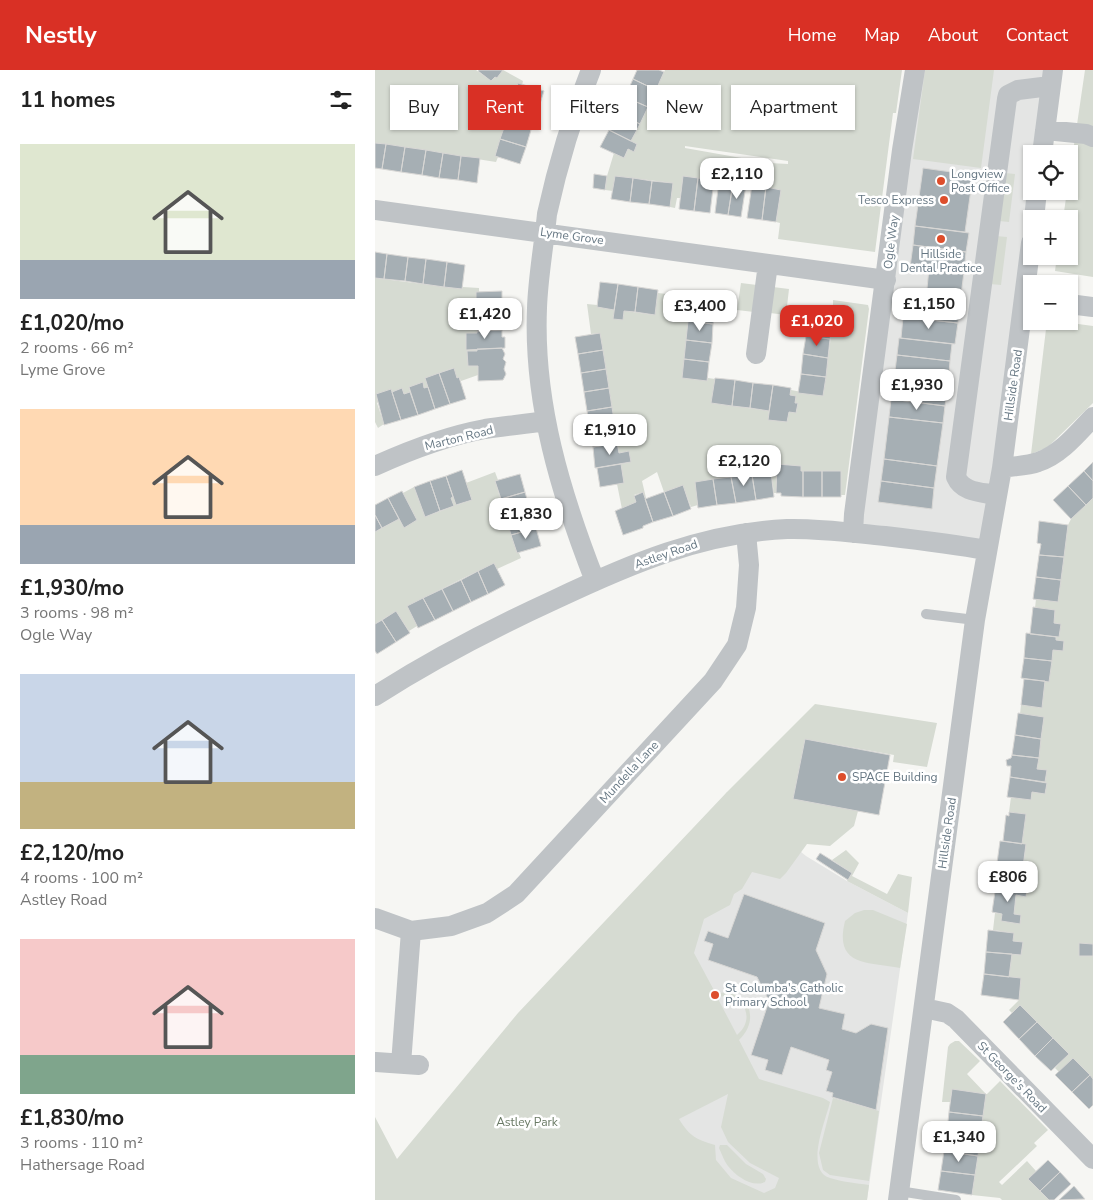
<!DOCTYPE html>
<html lang="en">
<head>
<meta charset="utf-8">
<style>
	:root { --surface:#fff; --page:#f6f6f6; --text:#222; --muted:#767676; --accent:#d93025 }
	body { margin:0; font-family:"Nunito Sans",sans-serif; background:var(--page); color:var(--text); height:100vh; display:flex; flex-direction:column; font-size:19px; white-space:nowrap }
	* { box-sizing:border-box; margin:0 }
	p { font-size:16px; color:var(--muted) }
	.icon { flex:none; width:28px; height:28px; fill:none; stroke:currentColor; stroke-width:2; stroke-linecap:round; stroke-linejoin:round }
	.map { position:relative; flex:1; overflow:hidden }
	.details { display:flex; flex-direction:column; background:var(--surface); width:375px }
	.details>* { flex:none }
	.guide { position:absolute; left:15px; top:15px; width:475px; height:45px; display:flex; gap:10px }
	.controls { position:absolute; left:648px; top:75px; display:grid; gap:10px }
	.controls a { display:grid; place-items:center; width:55px; height:55px; border-radius:0px; background:var(--surface); box-shadow:0 1px 4px #0004; font-size:25px }
	.price { position:absolute; translate:-50% -42px; padding:0 11px; border-radius:10px; background:#fff; color:#222; font-size:16px; line-height:32px; filter:drop-shadow(0 1px 2px #0008) }
	.price::after { content:''; position:absolute; left:50%; top:30px; width:15px; height:11px; margin-left:-8px; background:inherit; clip-path:polygon(0 0,100% 0,50% 100%) }
	.price.current { background:var(--accent); color:#fff }
	ul { padding:0; list-style:none }
	li { display:grid; align-content:center; gap:10px; height:265px; padding:0 20px }
	li span { display:grid; place-items:center; height:155px; border-radius:0px; color:#555 }
	li>.icon { margin-inline-start:auto }
	span .icon { width:90px; height:90px; fill:#fffc; stroke-width:1 }
	li b { font-size:21px }
	h2 { display:flex; justify-content:space-between; align-items:center; height:60px; padding:0 20px; font-size:21px }
	.chip { padding:0 18px; border-radius:0px; background:var(--surface); box-shadow:0 1px 4px #0004; font-size:18px; line-height:45px }
	.chip.current { background:var(--accent); color:#fff }
	header { display:flex; align-items:center; gap:30px; box-sizing:border-box; height:70px; padding:0 25px; background:var(--accent); color:#fff }
	header strong { font-size:24px }
	nav { display:flex; gap:28px; margin-inline-start:auto; font-size:18px }
	main { display:flex; flex:1; min-height:0 }
	.map>svg:first-child { display:block }
	.built { fill:#e4e5e4 }
	.green { fill:#d6dbd2; fill-rule:evenodd }
	.building { fill:#a6afb4; stroke:#d8d7d5 }
	.lines { fill:none; stroke-linecap:round; stroke-linejoin:round }
	.lane { stroke:#bfc3c6; stroke-width:10 }
	.street { stroke:#bfc3c6; stroke-width:20 }
	.poi-dot { fill:#dd4e2c; stroke:#fff; stroke-width:2 }
	.labels { text-anchor:middle; stroke-width:5; stroke-linejoin:round; paint-order:stroke }
	.poi-label { font-size:12px; fill:#667783; stroke:#fff; text-anchor:start }
	.street-label { font-size:12px; fill:#667783; stroke:#fff }
	.park-label { font-size:12px; fill:#6a7a65; stroke:#fff }
</style>
</head>
<body>
<header>
<strong>Nestly</strong>
<nav><a>Home</a><a>Map</a><a>About</a><a>Contact</a></nav>
</header>
<main>
<section class="details">
<h2>11 homes<svg class="icon" aria-label="filters" viewBox="0 0 24 24"><path d="M4 7h16M4 17h16"/><circle cx="9" cy="7" r="2"/><circle cx="15" cy="17" r="2"/></svg></h2>
<ul>
<li><span style="background:linear-gradient(#dfe7d0 75%,#9aa5b1 0)"><svg class="icon" aria-label="home" viewBox="0 0 24 24"><path d="M3 11l9-7 9 7M6 9v11h12V9"/></svg></span><div><b>£1,020/mo</b><p>2 rooms · 66 m²</p><p>Lyme Grove</p></div></li>
<li><span style="background:linear-gradient(#ffd9b3 75%,#9aa5b1 0)"><svg class="icon" aria-label="home" viewBox="0 0 24 24"><path d="M3 11l9-7 9 7M6 9v11h12V9"/></svg></span><div><b>£1,930/mo</b><p>3 rooms · 98 m²</p><p>Ogle Way</p></div></li>
<li><span style="background:linear-gradient(#c9d6e8 70%,#c2b280 0)"><svg class="icon" aria-label="home" viewBox="0 0 24 24"><path d="M3 11l9-7 9 7M6 9v11h12V9"/></svg></span><div><b>£2,120/mo</b><p>4 rooms · 100 m²</p><p>Astley Road</p></div></li>
<li><span style="background:linear-gradient(#f6c9c9 75%,#7fa58c 0)"><svg class="icon" aria-label="home" viewBox="0 0 24 24"><path d="M3 11l9-7 9 7M6 9v11h12V9"/></svg></span><div><b>£1,830/mo</b><p>3 rooms · 110 m²</p><p>Hathersage Road</p></div></li>
</ul>
</section>
<div class="map">
<svg width="718" height="1130" viewBox="0 0 718 1130">
	<rect width="100%" height="100%" fill="#f6f6f3"/>
	<!-- built -->
	<path class="built" d="M539,0H679L668,84H656V177L611,480L478,463Z
		M352,722L431,786L472,811L533,843L492,1130H354L162,959Z"/>
	<!-- green -->
	<path class="green" d="M0,0H101L116,11L120,7L122,8L128,0L148,11L147,15L143,14L120,86L123,87L121,92L0,73Z
		M290,0H527L521,43H518L500,182L403,169L405,153L401,152L406,120L377,115L376,119L370,118V115L345,111L344,114L338,113V110L308,106L305,128H302L300,138L295,137L298,113L240,106L238,121L230,120L232,106L239,83L249,88L253,79L259,81L262,74L256,71ZM310,76L413,91V94L395,93L310,78Z
		M550,0H619L606,98L538,89Z
		M710,0H718V207L680,201L682,186H694V149H688L692,121H694V109Z
		M630,103L640,104L634,152L624,151Z
		M621,166L632,167L626,215L615,214Z
		M0,208L87,219L88,217L104,218V222H101L102,263H91V279H102V281H92L93,296H103V305L86,311L84,307L82,308L78,298L50,308L53,317L49,318L48,312L34,317L35,322L29,324L27,318L17,322L2,333L9,354L3,358L0,352Z
		M366,213L382,215L379,242L362,240Z
		M398,217L414,219L411,245L395,243Z
		M283,223L319,227V231H316L313,251L332,311L333,308L340,309L337,333L394,341L393,350L412,352L414,342L421,343L423,334L420,333L421,326L415,325L416,320L448,326L458,251L456,250L457,247L472,248L473,238L458,236V230L493,235L494,239L470,425H466L426,401V396L402,394L401,423H399L396,402L373,406L372,399L362,400L363,406L320,412L323,435L316,437L308,416L289,422L282,402L267,411L271,428L270,429L268,422L259,425L261,432L247,439L242,414L249,413L246,394L256,392L254,382L244,383L242,369L250,367L249,357L240,358L225,263L216,264L212,234L222,235V237L279,245Z
		M681,251L718,256V333L676,374L671,378L656,384L671,259Z
		M120,402L123,410L120,411L142,483H144L146,488L122,499L119,493L32,536L42,556L34,561L21,541L0,554V462L24,449L29,458L42,450L28,423L39,417L50,447L79,436L76,428L78,427L82,435L97,430L91,413Z
		M718,428V1009L698,988L684,1002L680,998L693,984L645,935L637,943L634,940L644,930L646,909L634,907L637,884L646,885L648,872L638,871V863L618,860L620,843L627,844V851L645,854L646,845L639,844L641,825L651,826L652,820L645,818L651,775L647,774L634,742L636,727L656,730L657,722L670,724L672,713L660,710L670,711L672,700L662,699L669,647L645,644L646,635L667,637L670,611H674L678,580L688,581L689,571L681,570V567H684L685,554L679,553L680,540L660,538L661,529L683,532L693,455L696,449Z
		M440,634L562,653L552,697L518,692L519,685L430,669L419,729L483,741L479,756L455,776L432,774L411,803L405,809L377,802L367,819L359,824L355,835L329,849L319,883L341,924C372,915 387,949 364,970L384,1009L448,1028L455,1032C451,1050 429,1100 455,1108C467,1112 481,1113 494,1115L492,1130H0V1047L22,1089L143,943L352,722ZM351,926C372,929 379,951 362,965L342,927ZM353,1024L346,1057L353,1072L375,1093L404,1108L400,1118L389,1123L356,1108L341,1090L340,1075C321,1069 315,1067 304,1049Z
		M471,780L484,793L477,806L512,824L523,804L537,807L533,843L472,811L477,803L457,790Z
		M489,840H498L532,854L525,898C491,892 459,896 470,851L480,843Z
		M580,971H584L605,991L592,1004L611,1024H612L625,1011L673,1060L659,1073L662,1076L624,1112L627,1115L652,1091L661,1101L654,1109L674,1130H627L625,1128L597,1125L611,1024L577,1019L575,1032H567L573,977L575,974Z
		M458,1028L504,1041L494,1111L455,1105L448,1100L444,1083Z
		M345,1075H352L371,1094L388,1104L391,1109L390,1112C377,1118 361,1106 353,1096C349,1091 347,1084 344,1078Z"/>
	<!-- building -->
	<path class="building" d="M104,0H128L122,8L120,7L116,11L103,1Z
		M262,0H284L289,2L281,20L258,9Z
		M258,9L281,20L273,37L250,27Z
		M143,13L169,21L163,40L137,32Z
		M250,27L273,37L265,54L242,43Z
		M137,32L163,40L156,60L131,52Z
		M242,43L265,54L256,71L234,60Z
		M131,52L156,60L151,77L125,69Z
		M234,60L262,74L259,82L253,79L249,88L225,77Z
		M125,69L151,77L145,94L120,86Z
		M0,73L11,74L7,99L0,98Z
		M11,74L30,77L26,102L7,99Z
		M30,77L51,80L47,105L26,102Z
		M51,80L68,83L64,108L47,105Z
		M68,83L86,86L83,110L64,108Z
		M86,86L105,88L102,113L83,110Z
		M548,98L598,105L590,162L540,156Z
		M219,104L232,106L230,120L218,118Z
		M240,106L258,108L255,132L236,129Z
		M308,106L323,108L319,141L304,139Z
		M258,108L277,111L274,134L255,132Z
		M323,108L339,110L335,143L319,141Z
		M277,111L298,113L295,137L274,134Z
		M344,111L358,113L353,145L340,143Z
		M358,113L371,115L366,147L353,145Z
		M377,115L391,117L387,150L372,148Z
		M391,117L406,120L401,152L387,150Z
		M540,156L594,163L591,182L538,175Z
		M538,175L591,182L589,202L535,197Z
		M0,182L12,184L9,209L0,208Z
		M12,184L33,187L30,211L9,209Z
		M33,187L51,189L48,214L30,211Z
		M51,189L72,192L69,217L48,214Z
		M72,192L90,195L87,219L69,217Z
		M554,198L589,202L585,233L551,229Z
		M225,212L243,214L239,240L222,237Z
		M243,214L263,217L260,242L249,241L248,250L238,249Z
		M263,217L283,220L280,245L260,242Z
		M127,221V241H101V222Z
		M531,227L585,233L583,253L528,247Z
		M316,231L341,233L338,254L313,251Z
		M458,236L473,238L472,248L457,247Z
		M101,241H128L127,260L102,261Z
		M434,243L445,244L444,248L458,250L455,269L431,266Z
		M528,247L583,253L580,274L526,268Z
		M313,251L338,254L337,273L311,270Z
		M127,260V267H130V278L91,280V263H102V261Z
		M225,263L228,280L203,284L200,267Z
		M431,266L455,269L453,288L428,284Z
		M524,268L577,274L575,291L522,285Z
		M311,270L337,273L334,292L309,289Z
		M127,278L130,284L128,289L131,292L129,299L131,304L128,310L103,311V296H93L92,281H102V279Z
		M228,280L231,299L206,303L203,284Z
		M428,284L453,288L451,307L426,304Z
		M522,285L575,291L573,315L519,308Z
		M309,289L334,292L332,311L307,308Z
		M79,298L82,308L84,307L91,329L75,334L64,303Z
		M231,299L234,318L209,322L206,303Z
		M64,303L75,334L60,339L50,308Z
		M426,304L451,307L448,326L423,323Z
		M340,308L360,310L357,336L336,333Z
		M519,308L573,315L570,336L516,329Z
		M360,310L378,313L375,338L357,336Z
		M48,312L49,318L53,317L60,339L43,345L34,317Z
		M378,313L398,315L394,341L375,338Z
		M398,315L416,318L415,325L421,326L420,333H423L421,343L414,342L412,352L393,350Z
		M27,318L29,324L35,322L43,345L26,350L17,322Z
		M234,318L237,337L212,341L209,322Z
		M16,319L26,350L9,355L1,324Z
		M516,329L570,336L568,353L514,347Z
		M237,337L240,357L216,361L212,341Z
		M514,347L568,353L562,396L509,389Z
		M249,356L250,367L242,369V373L218,377L216,361Z
		M242,373L244,383L254,381L256,392L220,398L218,377Z
		M509,389L562,396L559,418L506,411Z
		M718,392V411L709,401Z
		M246,394L249,413L225,417L222,398Z
		M402,394L426,396V401H428V427L406,426V423H401Z
		M372,399L373,406L377,405L381,430L361,433L356,407L363,406L362,400Z
		M87,400L97,430L81,435L71,406Z
		M428,401H447V427H428Z
		M447,401H466V427H447Z
		M709,401L718,411V428L711,435L693,416Z
		M396,402L399,427L381,430L377,405Z
		M145,404L150,422L126,429L120,411Z
		M71,406L78,427L76,428L79,436L65,441L55,411Z
		M356,407L361,433L342,435L338,409Z
		M338,409L342,435L323,438L320,412Z
		M55,411L65,441L50,447L39,417Z
		M506,411L559,418L557,439L503,432Z
		M308,415L316,439L298,446L289,422Z
		M693,416L711,435L696,449L678,430Z
		M27,421L42,450L29,458L13,428Z
		M150,422L155,440L131,447L126,429Z
		M268,422L278,452L268,456V458L248,465L240,441L261,432L259,426Z
		M289,422L298,446L278,452L270,429Z
		M13,428L24,449L7,458L0,445V435Z
		M155,440L161,458L136,465L131,447Z
		M0,445L7,458L0,462Z
		M664,451L693,455L689,487L664,485L666,474L662,473Z
		M161,458L166,476L142,483L136,465Z
		M664,485L689,487L686,510L661,507Z
		M119,493L130,515L113,524L103,501Z
		M103,501L113,524L96,532L86,510Z
		M661,507L686,510L683,532L658,529Z
		M86,510L96,532L78,541L67,519Z
		M67,519L78,541L60,550L48,528Z
		M48,528L60,550L43,558L32,536Z
		M658,537L680,540L679,553L686,554L684,567L655,564Z
		M21,541L35,563L21,572L7,550Z
		M7,550L21,572L2,584L0,581V554Z
		M651,563L681,567V570L689,571L688,581L678,580L677,591L649,588Z
		M649,588L677,591L674,612L646,608Z
		M649,609L670,611L667,638L646,635Z
		M643,643L669,647L666,669L640,665Z
		M640,665L666,669L664,688L637,685Z
		M430,669L515,685L504,745L418,729Z
		M637,685L664,688L662,699L672,700L670,712L635,707L636,696H632L631,690L636,688Z
		M635,707L672,713L670,724L657,722L656,730L632,727Z
		M634,742L651,744L647,774L628,771L631,745L634,746Z
		M625,771L651,774L648,797L622,793Z
		M445,783L477,803L473,810L441,789Z
		M622,793L648,797L645,818L619,815Z
		M621,815L652,819L651,827L641,825L639,844L646,845L645,854L626,851L627,844L617,842Z
		M369,824L450,853L441,880L452,904L444,938L470,944L467,959L481,963L496,954L513,958L501,1040L457,1027L458,1023L451,1021L457,1002L451,1000L454,990L416,977L407,1005L390,1000L393,990L376,985L394,931L382,907L333,890L338,874L329,871L333,861L353,868Z
		M613,860L639,863L638,871L648,872L646,885L611,882Z
		M704,873L718,874V886H704Z
		M611,882L637,884L634,907L609,904Z
		M609,904L646,908L644,930L606,925Z
		M645,935L662,952L644,969L628,952Z
		M662,952L678,968L660,986L644,969Z
		M678,968L694,984L676,1001L660,986Z
		M698,988L715,1005L697,1022L680,1005Z
		M715,1005L718,1009V1035L714,1039L697,1022Z
		M577,1019L611,1024L608,1046L574,1042Z
		M574,1042L608,1046L605,1066L572,1061Z
		M572,1061L605,1066L603,1086L569,1081Z
		M569,1081L603,1086L600,1105L566,1101Z
		M673,1090L685,1102L665,1121L653,1109Z
		M566,1101L600,1105L597,1125L563,1120Z
		M685,1102L696,1114L679,1130H674L665,1121Z
		M699,1116L710,1129L684,1130Z"/>
	<g class="lines">
		<!-- lane -->
		<path class="lane" d="M551,544L600,550
			M524,1121L581,1130"/>
		<!-- street -->
		<path class="street" d="M216,0C197,47 183,94 172,144C169,175 163,207 162,238C158,333 186,424 220,511
			M670,60L711,64L718,67
			M667,84L678,0
			M0,140L511,210
			M659,149L662,121
			M694,234L718,237
			M381,284L393,194
			M0,396C35,380 72,366 110,359C130,356 151,354 171,351
			M627,398C638,396 652,396 663,392C685,385 702,364 718,347
			M621,425C607,422 588,423 581,407L632,29L633,25L643,20L675,16
			M478,463L479,444L527,80L540,0
			M0,626C58,589 118,558 179,530C255,494 327,463 412,459C445,458 478,463 510,466C544,470 578,474 611,480
			M0,848L36,861L76,856L112,843L141,824L338,611L362,575L371,538L374,495L371,463
			M549,938L572,943L581,949L718,1089
			M1,992L44,995
			M26,994L36,861
			M523,1130L600,550L627,398L656,173"/>
	</g>
	<!-- markers -->
	<g class="poi-dot">
		<circle cx="566" cy="111" r="5"/>
		<circle cx="569" cy="130" r="5"/>
		<circle cx="566" cy="169" r="5"/>
		<circle cx="467" cy="707" r="5"/>
		<circle cx="340" cy="925" r="5"/>
	</g>
	<g class="labels">
		<!-- poi labels -->
		<g class="poi-label">
			<text x="576" y="108">Longview<tspan x="576" dy="14">Post Office</tspan></text>
			<text x="559" y="134" text-anchor="end">Tesco Express</text>
			<text x="566" y="188" text-anchor="middle">Hillside<tspan x="566" dy="14">Dental Practice</tspan></text>
			<text x="477" y="711">SPACE Building</text>
			<text x="350" y="922">St Columba's Catholic<tspan x="350" dy="14">Primary School</tspan></text>
		</g>
		<!-- street labels -->
		<g class="street-label">
			<text transform="translate(197 166) rotate(8)" y="4">Lyme Grove</text>
			<text transform="translate(516 172) rotate(-83)" y="4">Ogle Way</text>
			<text transform="translate(638 315) rotate(-82)" y="4">Hillside Road</text>
			<text transform="translate(84 368) rotate(-14)" y="4">Marton Road</text>
			<text transform="translate(291 484) rotate(-19)" y="4">Astley Road</text>
			<text transform="translate(254 702) rotate(-47)" y="4">Mundella Lane</text>
			<text transform="translate(572 763) rotate(-82)" y="4">Hillside Road</text>
			<text transform="translate(637 1007) rotate(46)" y="4">St George's Road</text>
		</g>
		<!-- park labels -->
		<g class="park-label">
			<text x="152" y="1056">Astley Park</text>
		</g>
	</g>
</svg>
<div class="controls">
<a><svg class="icon" aria-label="locate" viewBox="0 0 24 24"><circle cx="12" cy="12" r="6"/><path d="M12 2v4M12 18v4M2 12h4M18 12h4"/></svg></a>
<a>+</a>
<a>−</a>
</div>
<b class="price" style="left:362px;top:130px">£2,110</b>
<b class="price" style="left:554px;top:260px">£1,150</b>
<b class="price" style="left:325px;top:262px">£3,400</b>
<b class="price" style="left:110px;top:270px">£1,420</b>
<b class="price current" style="left:442px;top:277px">£1,020</b>
<b class="price" style="left:542px;top:341px">£1,930</b>
<b class="price" style="left:235px;top:386px">£1,910</b>
<b class="price" style="left:369px;top:417px">£2,120</b>
<b class="price" style="left:151px;top:470px">£1,830</b>
<b class="price" style="left:633px;top:833px">£806</b>
<b class="price" style="left:584px;top:1093px">£1,340</b>
<div class="guide">
<a class="chip">Buy</a>
<a class="chip current">Rent</a>
<a class="chip">Filters</a>
<a class="chip">New</a>
<a class="chip">Apartment</a>
</div>
</div>
</main>
</body>
</html>
